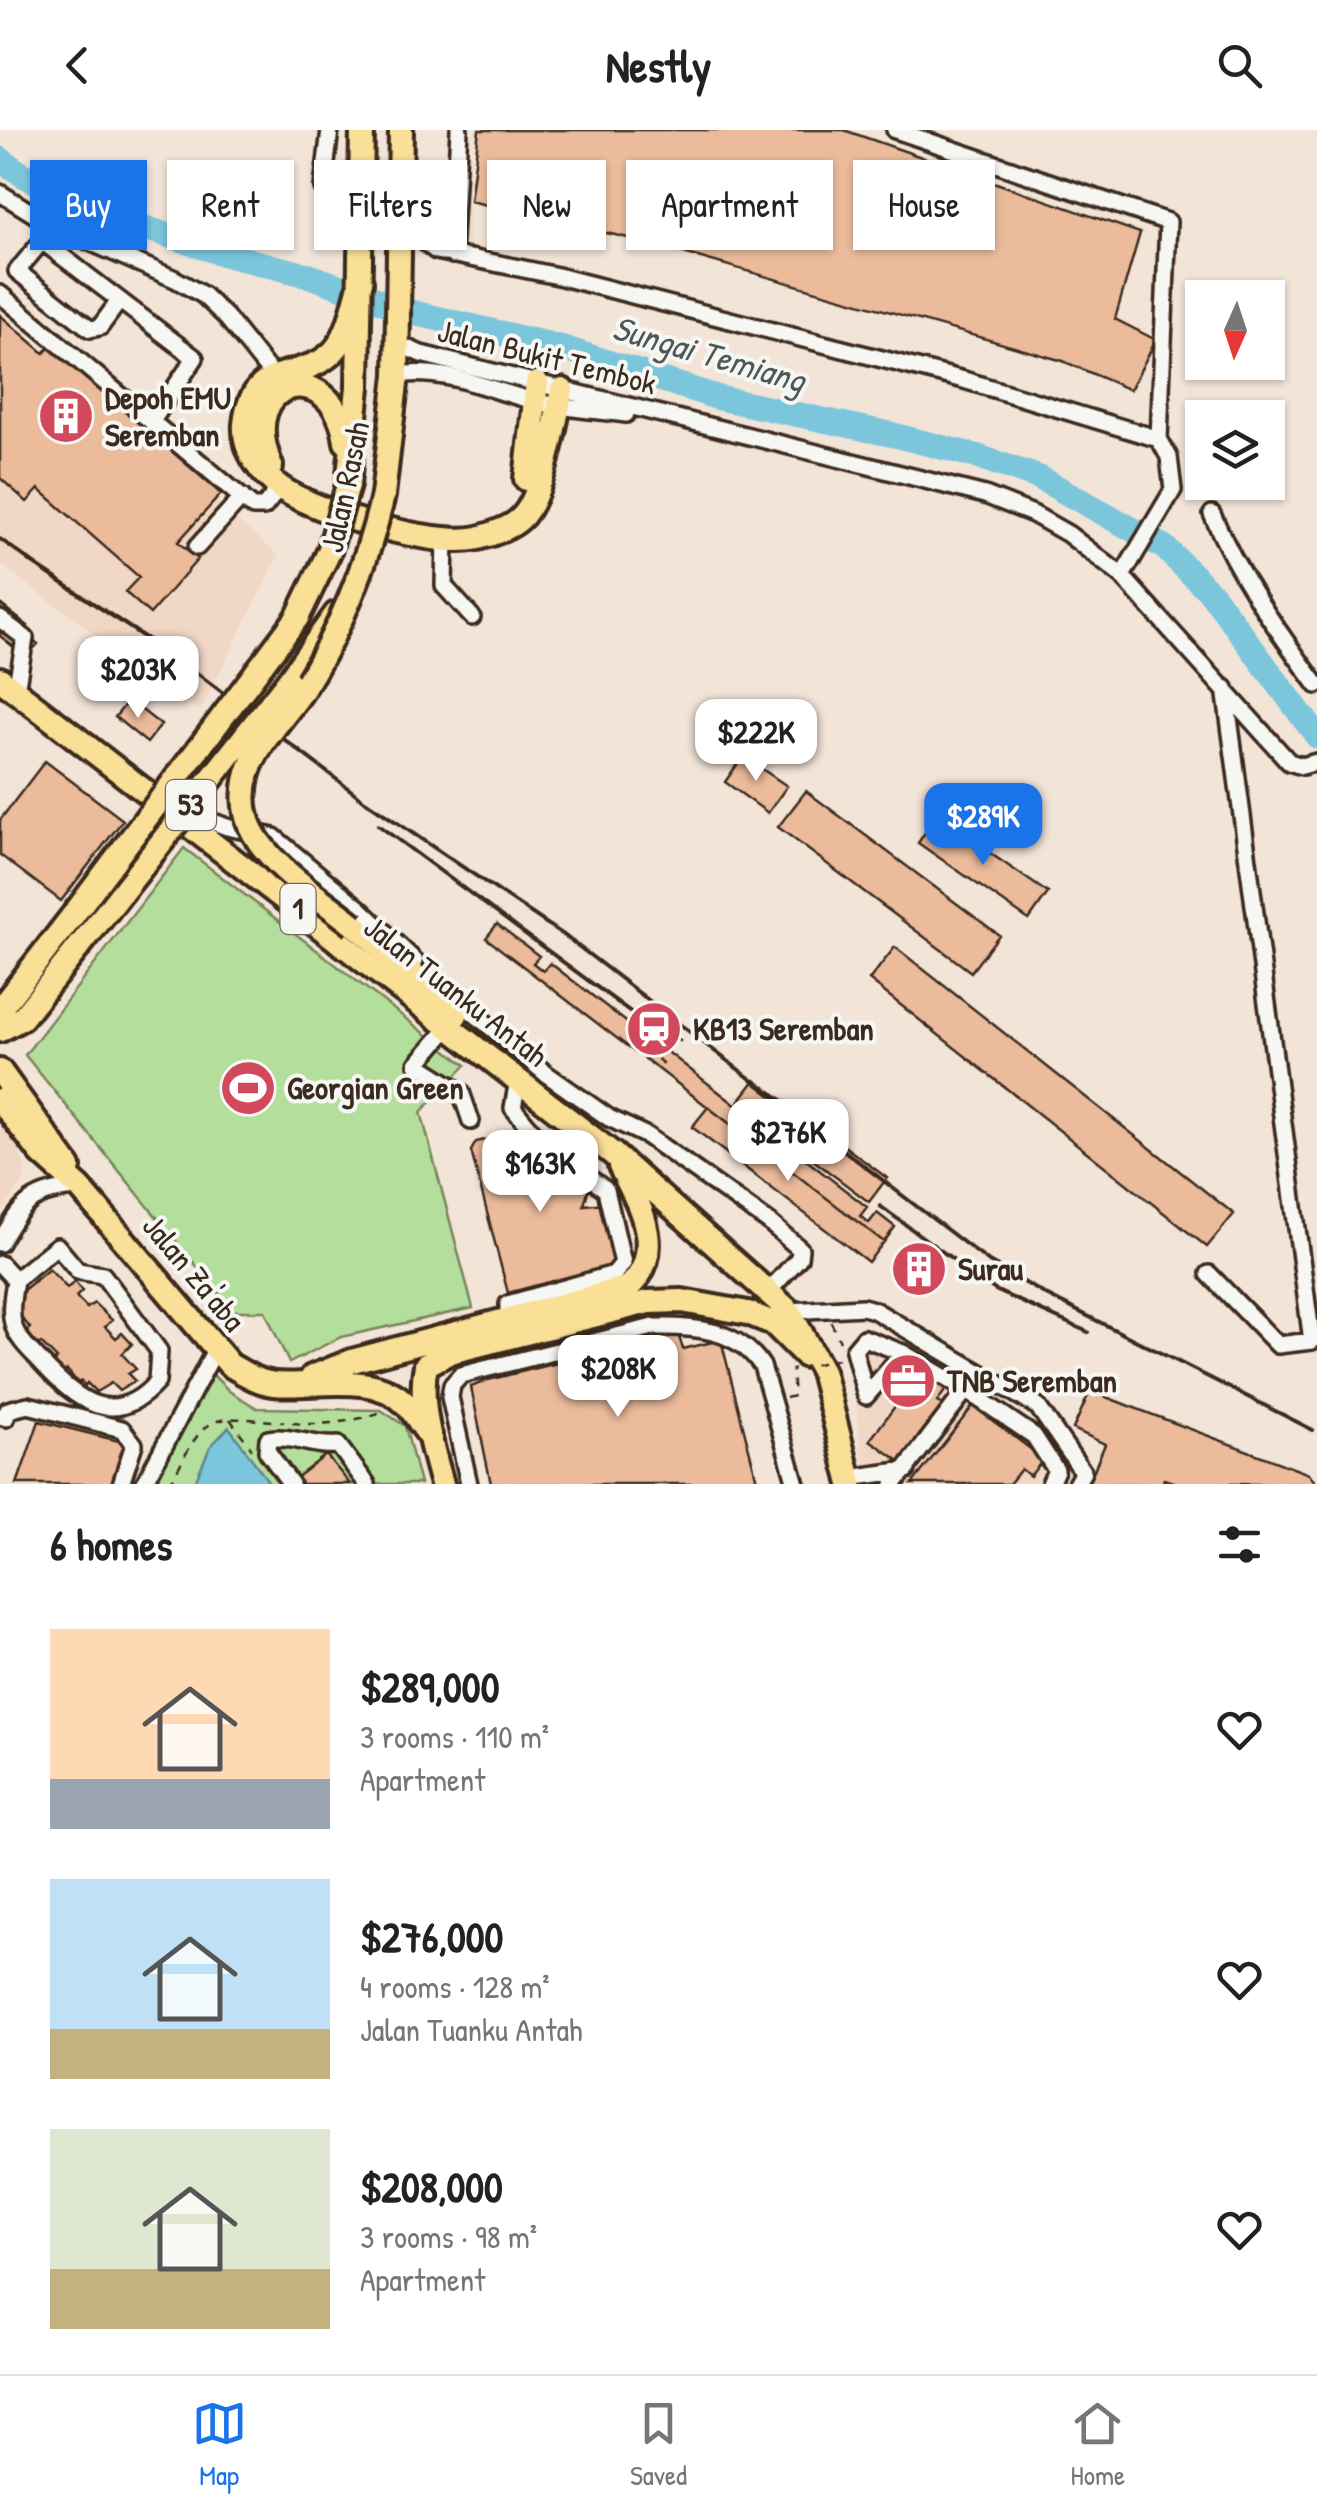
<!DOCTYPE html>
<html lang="en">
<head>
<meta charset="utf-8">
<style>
	:root { --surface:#fff; --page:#f2f2f2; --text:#222; --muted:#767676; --line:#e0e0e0; --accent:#1a73e8 }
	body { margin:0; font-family:"Patrick Hand",sans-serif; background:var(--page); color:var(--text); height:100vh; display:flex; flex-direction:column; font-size:38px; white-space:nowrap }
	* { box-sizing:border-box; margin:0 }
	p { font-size:32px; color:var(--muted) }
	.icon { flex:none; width:55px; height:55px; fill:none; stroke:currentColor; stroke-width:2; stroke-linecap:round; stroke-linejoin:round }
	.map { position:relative; height:1354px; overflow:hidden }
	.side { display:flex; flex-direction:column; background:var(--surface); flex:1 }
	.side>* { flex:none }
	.banner { position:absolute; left:30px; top:30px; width:1258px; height:90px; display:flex; gap:20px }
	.needle { width:65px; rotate:183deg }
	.buttons { position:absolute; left:1185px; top:150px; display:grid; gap:20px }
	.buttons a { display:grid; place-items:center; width:100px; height:100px; border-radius:0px; background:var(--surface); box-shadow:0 2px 8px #0004; font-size:50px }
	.price { position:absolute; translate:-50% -85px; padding:0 22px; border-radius:20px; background:#fff; color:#222; font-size:32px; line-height:65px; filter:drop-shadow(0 2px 5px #0008) }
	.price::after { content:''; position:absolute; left:50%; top:60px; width:30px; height:22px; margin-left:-15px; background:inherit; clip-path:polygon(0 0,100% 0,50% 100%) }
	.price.on { background:var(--accent); color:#fff }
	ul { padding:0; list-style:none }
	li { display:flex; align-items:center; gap:30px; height:250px; padding:0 50px }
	li span { display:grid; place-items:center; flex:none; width:280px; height:200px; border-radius:0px; color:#555 }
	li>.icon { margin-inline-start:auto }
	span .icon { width:120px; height:120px; fill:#fffc; stroke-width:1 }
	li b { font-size:42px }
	h2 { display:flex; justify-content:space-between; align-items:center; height:120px; padding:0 50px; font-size:42px }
	.pill { padding:0 35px; border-radius:0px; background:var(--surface); box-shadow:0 2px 8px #0004; font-size:35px; line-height:90px }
	.pill.on { background:var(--accent); color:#fff }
	header { display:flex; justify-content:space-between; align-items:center; height:130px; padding:0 50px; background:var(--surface); font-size:45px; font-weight:700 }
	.tabs { display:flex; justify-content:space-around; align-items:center; height:140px; border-top:2px solid var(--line); background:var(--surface); font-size:28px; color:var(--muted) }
	.tabs a { display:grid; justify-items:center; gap:5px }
	.tabs .on { color:var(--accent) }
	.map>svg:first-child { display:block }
	.built { fill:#f1d8c6 }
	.green { fill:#b4de9b; stroke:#78845c; stroke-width:2.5 }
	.water { fill:#7cc6dc; stroke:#628890; stroke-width:2.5 }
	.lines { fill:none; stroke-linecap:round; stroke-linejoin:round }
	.river { stroke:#7cc6dc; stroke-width:25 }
	.building { fill:#ebbb9c; stroke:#3b2a1e; stroke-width:2.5 }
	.minor-casing { stroke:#3b2a1e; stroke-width:22 }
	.highway-casing { stroke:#3b2a1e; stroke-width:30 }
	.path { stroke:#3b2a1e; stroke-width:2.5; stroke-dasharray:8 8; stroke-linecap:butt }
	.minor { stroke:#f6f6f2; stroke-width:15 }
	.highway { stroke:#fadf96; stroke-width:22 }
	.rail { stroke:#3b2a1e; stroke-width:4 }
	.highway-bridge-casing { stroke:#3b2a1e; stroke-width:30; stroke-linecap:butt }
	.path-bridge { stroke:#3b2a1e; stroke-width:2.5; stroke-dasharray:8 8; stroke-linecap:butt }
	.highway-bridge { stroke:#fadf96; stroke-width:22 }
	.labels { text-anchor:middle; stroke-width:8; stroke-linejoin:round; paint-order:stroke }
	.shield { fill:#f6f6f2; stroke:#73675e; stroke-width:2.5 }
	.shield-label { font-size:30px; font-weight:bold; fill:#3b2a1e }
	.street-label { font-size:32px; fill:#3b2a1e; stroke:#f6f6f2 }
	.poi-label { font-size:32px; font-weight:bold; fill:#3b2a1e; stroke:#f6f6f2; text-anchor:start }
	.water-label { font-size:35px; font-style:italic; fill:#4e5957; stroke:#f6f6f2 }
</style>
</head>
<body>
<header><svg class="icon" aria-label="back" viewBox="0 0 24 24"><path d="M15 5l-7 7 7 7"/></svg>Nestly<svg class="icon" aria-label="search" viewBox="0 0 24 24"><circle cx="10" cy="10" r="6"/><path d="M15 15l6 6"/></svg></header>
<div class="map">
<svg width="1317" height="1354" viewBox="0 0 1317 1354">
	<rect width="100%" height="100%" fill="#f3e4d8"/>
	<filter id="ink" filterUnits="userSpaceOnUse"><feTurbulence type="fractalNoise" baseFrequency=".01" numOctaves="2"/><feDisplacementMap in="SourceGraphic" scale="20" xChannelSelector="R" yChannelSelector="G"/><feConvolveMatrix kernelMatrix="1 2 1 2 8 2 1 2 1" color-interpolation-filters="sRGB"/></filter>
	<g filter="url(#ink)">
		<!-- built -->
		<path class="built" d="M0,188L279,426L200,581L0,434Z
			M0,989L15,1009L25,1038L23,1053L0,1085Z
			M877,1200L1024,1286L1053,1313L1071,1341L1065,1354H866L848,1216Z"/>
		<!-- green -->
		<path class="green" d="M184,718L466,935L421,982L473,1178L341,1207L289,1233L265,1181H233L25,925Z
			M211,1243L229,1261L257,1278L381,1280L405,1296L420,1354H155Z"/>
		<!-- water -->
		<path class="water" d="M229,1297L270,1354H194L210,1317Z"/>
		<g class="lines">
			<!-- river -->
			<path class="river" d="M0,29L23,45L95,81L220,123L307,145L414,183L560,217L719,268L894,305L976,326L1040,348L1164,417L1211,463L1317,606"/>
		</g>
		<!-- building -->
		<path class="building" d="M479,0H844L1140,103L1115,189L1156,210L1130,260L1063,231L645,112L470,71Z
			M0,185L44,223L51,216L221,364L178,412L198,429L150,484L125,462L139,447L39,359L27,372L0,348Z
			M0,474L28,496L23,502L38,514L26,527L0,506Z
			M129,570L161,595L147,613L115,587Z
			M743,626L787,656L768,683L725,652Z
			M45,631L123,690L61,771L0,725V690Z
			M806,661L999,805L971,842L778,697Z
			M936,686L1048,763L1029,790L918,713Z
			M497,794L539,826L533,833L543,841L550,833L647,908L636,923L486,808Z
			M895,817L1234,1084L1207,1117L869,850Z
			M656,913L764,997L756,1007L766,1015L774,1005L867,1077L860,1086L869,1093L877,1083L895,1097L884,1112L644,928Z
			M755,950L786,972L781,978L791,986L796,980L887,1048L869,1072L776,1002L781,995L775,991L771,997L738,972Z
			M708,977L884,1112L868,1132L692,997Z
			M522,1001L531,1029L540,1018L589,1057L584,1075L605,1073L618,1129L612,1135L508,1163L471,1021L476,1012Z
			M917,1130L929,1137L922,1149L910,1141Z
			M49,1139L67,1158L75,1152L82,1161L76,1167L87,1178L94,1173L112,1190L105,1197L116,1208L122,1203L132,1214L122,1224L136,1239L128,1244L135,1251L119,1261L111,1253L96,1262L87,1253L85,1256L81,1251L78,1253L67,1240L63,1243L53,1232L57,1229L41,1213L38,1215L26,1202L30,1198L18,1183L21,1162Z
			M678,1204L683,1219L721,1210L758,1354H491L471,1257L488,1250Z
			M922,1240L947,1258L937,1272L944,1276L902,1333L870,1310Z
			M1090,1261L1309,1344L1317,1354H1179L1164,1349L1162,1354H1088L1105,1314L1073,1299Z
			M973,1276L1044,1329L1030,1346L1021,1339L1009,1354H912Z
			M39,1291L131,1314L112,1354H17Z
			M326,1325L350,1354H301L296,1348Z"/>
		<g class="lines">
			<!-- minor casing -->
			<g class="minor-casing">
				<path id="minor" d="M330,0L323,57L362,77
					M895,0L1168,92L1159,309L1169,327L1173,360L1122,446
					M408,57L417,106L436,121L558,146L964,250L1159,309
					M0,63L53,96L175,149L203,165L226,187L273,246
					M452,125L459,0
					M0,164L253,377H264L280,357
					M119,171L100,197L90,199L17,141L42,111L195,228L152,291
					M396,213L421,224L985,365L1033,384L1068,404L1122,446L1289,632L1302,636L1317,632
					M397,245C443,237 489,260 534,271C564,279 596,280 626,284
					M1212,384C1239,447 1277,500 1317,555
					M445,408L444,456L472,487
					M197,417L242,367
					M0,489L25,508L16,561
					M179,679L227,697L274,707L360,779L415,831
					M431,847L545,943L609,988L647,1006L770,1093L800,1119L799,1128L768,1162
					M449,897L417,934L461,962L471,991
					M0,1113C21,1073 34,1060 80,1058
					M0,1134L15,1150C13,1165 9,1182 14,1197C19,1211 32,1222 42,1233C77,1271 114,1300 157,1252L159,1221L103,1145L78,1141L57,1116L15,1150
					M1209,1144L1278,1215L1312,1211L1225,558
					M789,1181L863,1177L874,1180L1038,1277L1083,1342L1076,1354
					M508,1189V1174L614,1144L623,1133L606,1060L542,1013L513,978L518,950
					M903,1223L866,1266L854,1220L864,1208L903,1223L966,1260L1034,1306L1056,1340L1050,1354
					M0,1286L6,1288L8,1280L28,1275L122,1299L134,1314L121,1354
					M849,1348L907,1340
					M144,1354L215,1220
					M291,1354L267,1321L268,1309C291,1304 314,1318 338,1315L367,1354
					M469,1354L450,1267L452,1255L461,1245L653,1197C694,1196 738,1199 762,1236L796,1354
					M894,1354L966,1260"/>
			</g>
			<!-- highway casing -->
			<g class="highway-casing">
				<path id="highway" d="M361,152C354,174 349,206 333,222C302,253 252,229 245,294C243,321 260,343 281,358C317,383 435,418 478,408C490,405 511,398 520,389C543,369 555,291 562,260
					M271,336C234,247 334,224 346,312
					M526,349L537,253
					M348,355L358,257L362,0
					M383,365L397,245L401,0
					M0,549L613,1024L789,1181L822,1241L851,1354
					M288,551L336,484
					M354,795L403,834L456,885
					M0,879L74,784
					M0,900L22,888L94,798
					M0,941L69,1037
					M0,970L41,1023L80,1058L230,1235C244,1243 257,1252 274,1254C315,1258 372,1240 406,1274C415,1283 421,1296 430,1306
					M312,1247L352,1231L629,1157C667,1121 639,1074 620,1036
					M442,1354C432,1318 418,1273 426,1235L450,1222L648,1172L682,1171L748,1183L773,1193L806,1226"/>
			</g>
			<!-- path -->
			<path class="path" d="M662,897L684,914
				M645,919L666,936
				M831,1192L840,1212
				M786,1268L794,1266L792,1240L794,1239
				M230,1289L252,1319
				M292,1293C323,1296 352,1292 382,1282
				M170,1354C207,1283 204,1285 284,1292"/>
			<!-- minor -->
			<use href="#minor" class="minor"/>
			<!-- highway -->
			<use href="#highway" class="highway"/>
			<!-- rail -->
			<path class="rail" d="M0,409L40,438
				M28,430L189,537L365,671L565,806L989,1132L1048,1166L1313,1300
				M378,695L663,906
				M880,1076L995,1160L1088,1202"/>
			<!-- highway-bridge casing -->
			<g class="highway-bridge-casing">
				<path id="highway-bridge" d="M74,784L297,488L329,422L348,355
					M354,795C322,769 266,734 250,696C243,680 243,660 248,643C257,613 285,587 302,561C341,499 367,435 383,365
					M94,798L288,551"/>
			</g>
			<!-- path-bridge -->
			<path class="path-bridge" d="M645,919L662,897
				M799,1238L847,1227"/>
			<!-- highway-bridge -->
			<use href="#highway-bridge" class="highway-bridge"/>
		</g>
	</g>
	<!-- icons -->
	<defs>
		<g id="building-disc" transform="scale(2.875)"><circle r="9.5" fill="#d1495b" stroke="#f6f6f2"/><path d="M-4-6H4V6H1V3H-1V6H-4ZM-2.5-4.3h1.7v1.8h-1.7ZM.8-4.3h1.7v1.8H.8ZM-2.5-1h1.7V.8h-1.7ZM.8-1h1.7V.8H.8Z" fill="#fff"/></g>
		<g id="station-disc" transform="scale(2.875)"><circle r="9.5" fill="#d1495b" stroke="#f6f6f2"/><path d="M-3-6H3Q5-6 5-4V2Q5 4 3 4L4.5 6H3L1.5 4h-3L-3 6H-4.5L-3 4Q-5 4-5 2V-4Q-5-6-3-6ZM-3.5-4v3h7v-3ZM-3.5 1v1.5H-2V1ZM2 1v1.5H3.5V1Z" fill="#fff"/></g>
		<g id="stadium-disc" transform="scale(2.875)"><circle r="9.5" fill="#d1495b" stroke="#f6f6f2"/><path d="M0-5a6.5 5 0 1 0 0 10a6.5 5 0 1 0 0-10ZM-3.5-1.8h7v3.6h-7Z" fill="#fff"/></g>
		<g id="office-disc" transform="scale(2.875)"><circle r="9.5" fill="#d1495b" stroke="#f6f6f2"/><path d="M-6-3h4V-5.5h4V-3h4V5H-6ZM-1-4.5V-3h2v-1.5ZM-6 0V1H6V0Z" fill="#fff"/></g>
	</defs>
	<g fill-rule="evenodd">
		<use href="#building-disc" x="66" y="286"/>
		<use href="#station-disc" x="654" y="899"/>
		<use href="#stadium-disc" x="248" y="958"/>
		<use href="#building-disc" x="919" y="1139"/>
		<use href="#office-disc" x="908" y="1251"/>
	</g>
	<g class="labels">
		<!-- shield labels -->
		<g class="shield">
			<rect x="166" y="650" width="50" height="50" rx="8"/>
			<rect x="280.5" y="754" width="35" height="50" rx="8"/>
		</g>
		<g class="shield-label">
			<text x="191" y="685">53</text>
			<text x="298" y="789">1</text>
		</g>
		<!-- street labels -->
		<g class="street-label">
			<text transform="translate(547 227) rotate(14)" y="11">Jalan Bukit Tembok</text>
			<text transform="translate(345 357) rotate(-78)" y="11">Jalan Rasah</text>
			<text transform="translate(456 861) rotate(38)" y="11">Jalan Tuanku Antah</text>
			<text transform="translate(194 1143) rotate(50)" y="11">Jalan Za'aba</text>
		</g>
		<!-- poi labels -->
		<g class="poi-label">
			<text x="105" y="279">Depoh EMU<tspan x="105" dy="37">Seremban</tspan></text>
			<text x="693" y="910">KB13 Seremban</text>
			<text x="287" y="969">Georgian Green</text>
			<text x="958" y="1150">Surau</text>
			<text x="947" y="1262">TNB Seremban</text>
		</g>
		<!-- water labels -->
		<g class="water-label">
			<text transform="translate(709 224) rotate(16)" y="12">Sungai Temiang</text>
		</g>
	</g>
</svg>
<div class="buttons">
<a><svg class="needle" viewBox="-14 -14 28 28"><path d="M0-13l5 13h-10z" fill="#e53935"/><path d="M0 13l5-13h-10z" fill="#767676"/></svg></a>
<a><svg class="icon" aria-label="layers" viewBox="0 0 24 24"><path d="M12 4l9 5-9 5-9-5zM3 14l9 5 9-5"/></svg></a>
</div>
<b class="price" style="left:138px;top:591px">$203K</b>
<b class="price" style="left:756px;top:654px">$222K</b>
<b class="price on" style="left:983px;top:738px">$289K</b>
<b class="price" style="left:788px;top:1054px">$276K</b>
<b class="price" style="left:540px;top:1085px">$163K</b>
<b class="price" style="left:618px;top:1290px">$208K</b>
<div class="banner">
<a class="pill on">Buy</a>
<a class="pill">Rent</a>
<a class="pill">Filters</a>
<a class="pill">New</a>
<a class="pill">Apartment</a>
<a class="pill">House</a>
</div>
</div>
<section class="side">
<h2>6 homes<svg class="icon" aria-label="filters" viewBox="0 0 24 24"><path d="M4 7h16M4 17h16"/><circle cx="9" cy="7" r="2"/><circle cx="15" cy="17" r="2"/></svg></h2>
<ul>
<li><span style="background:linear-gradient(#ffd9b3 75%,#9aa5b1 0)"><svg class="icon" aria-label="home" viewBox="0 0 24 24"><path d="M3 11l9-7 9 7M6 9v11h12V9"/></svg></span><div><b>$289,000</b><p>3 rooms · 110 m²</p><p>Apartment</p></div><svg class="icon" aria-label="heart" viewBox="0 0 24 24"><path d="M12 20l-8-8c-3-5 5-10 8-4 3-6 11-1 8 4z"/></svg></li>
<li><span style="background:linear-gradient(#bfe0f5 75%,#c2b280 0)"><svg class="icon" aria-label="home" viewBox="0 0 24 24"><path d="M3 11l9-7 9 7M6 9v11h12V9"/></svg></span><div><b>$276,000</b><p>4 rooms · 128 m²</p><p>Jalan Tuanku Antah</p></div><svg class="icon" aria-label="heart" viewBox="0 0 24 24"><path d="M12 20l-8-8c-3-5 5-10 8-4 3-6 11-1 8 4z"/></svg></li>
<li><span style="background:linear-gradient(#dfe7d0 70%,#c2b280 0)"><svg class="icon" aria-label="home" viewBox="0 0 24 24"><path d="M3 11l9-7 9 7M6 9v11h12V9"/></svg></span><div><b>$208,000</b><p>3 rooms · 98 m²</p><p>Apartment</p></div><svg class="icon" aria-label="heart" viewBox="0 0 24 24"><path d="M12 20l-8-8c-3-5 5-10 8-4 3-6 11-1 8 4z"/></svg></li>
</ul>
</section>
<nav class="tabs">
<a class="on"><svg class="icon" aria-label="map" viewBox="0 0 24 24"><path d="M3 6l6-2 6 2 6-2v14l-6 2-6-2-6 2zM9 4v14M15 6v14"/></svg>Map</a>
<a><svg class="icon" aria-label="saved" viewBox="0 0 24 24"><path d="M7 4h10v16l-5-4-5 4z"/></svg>Saved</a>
<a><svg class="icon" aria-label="home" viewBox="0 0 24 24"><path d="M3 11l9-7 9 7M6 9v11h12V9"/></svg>Home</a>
</nav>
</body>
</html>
